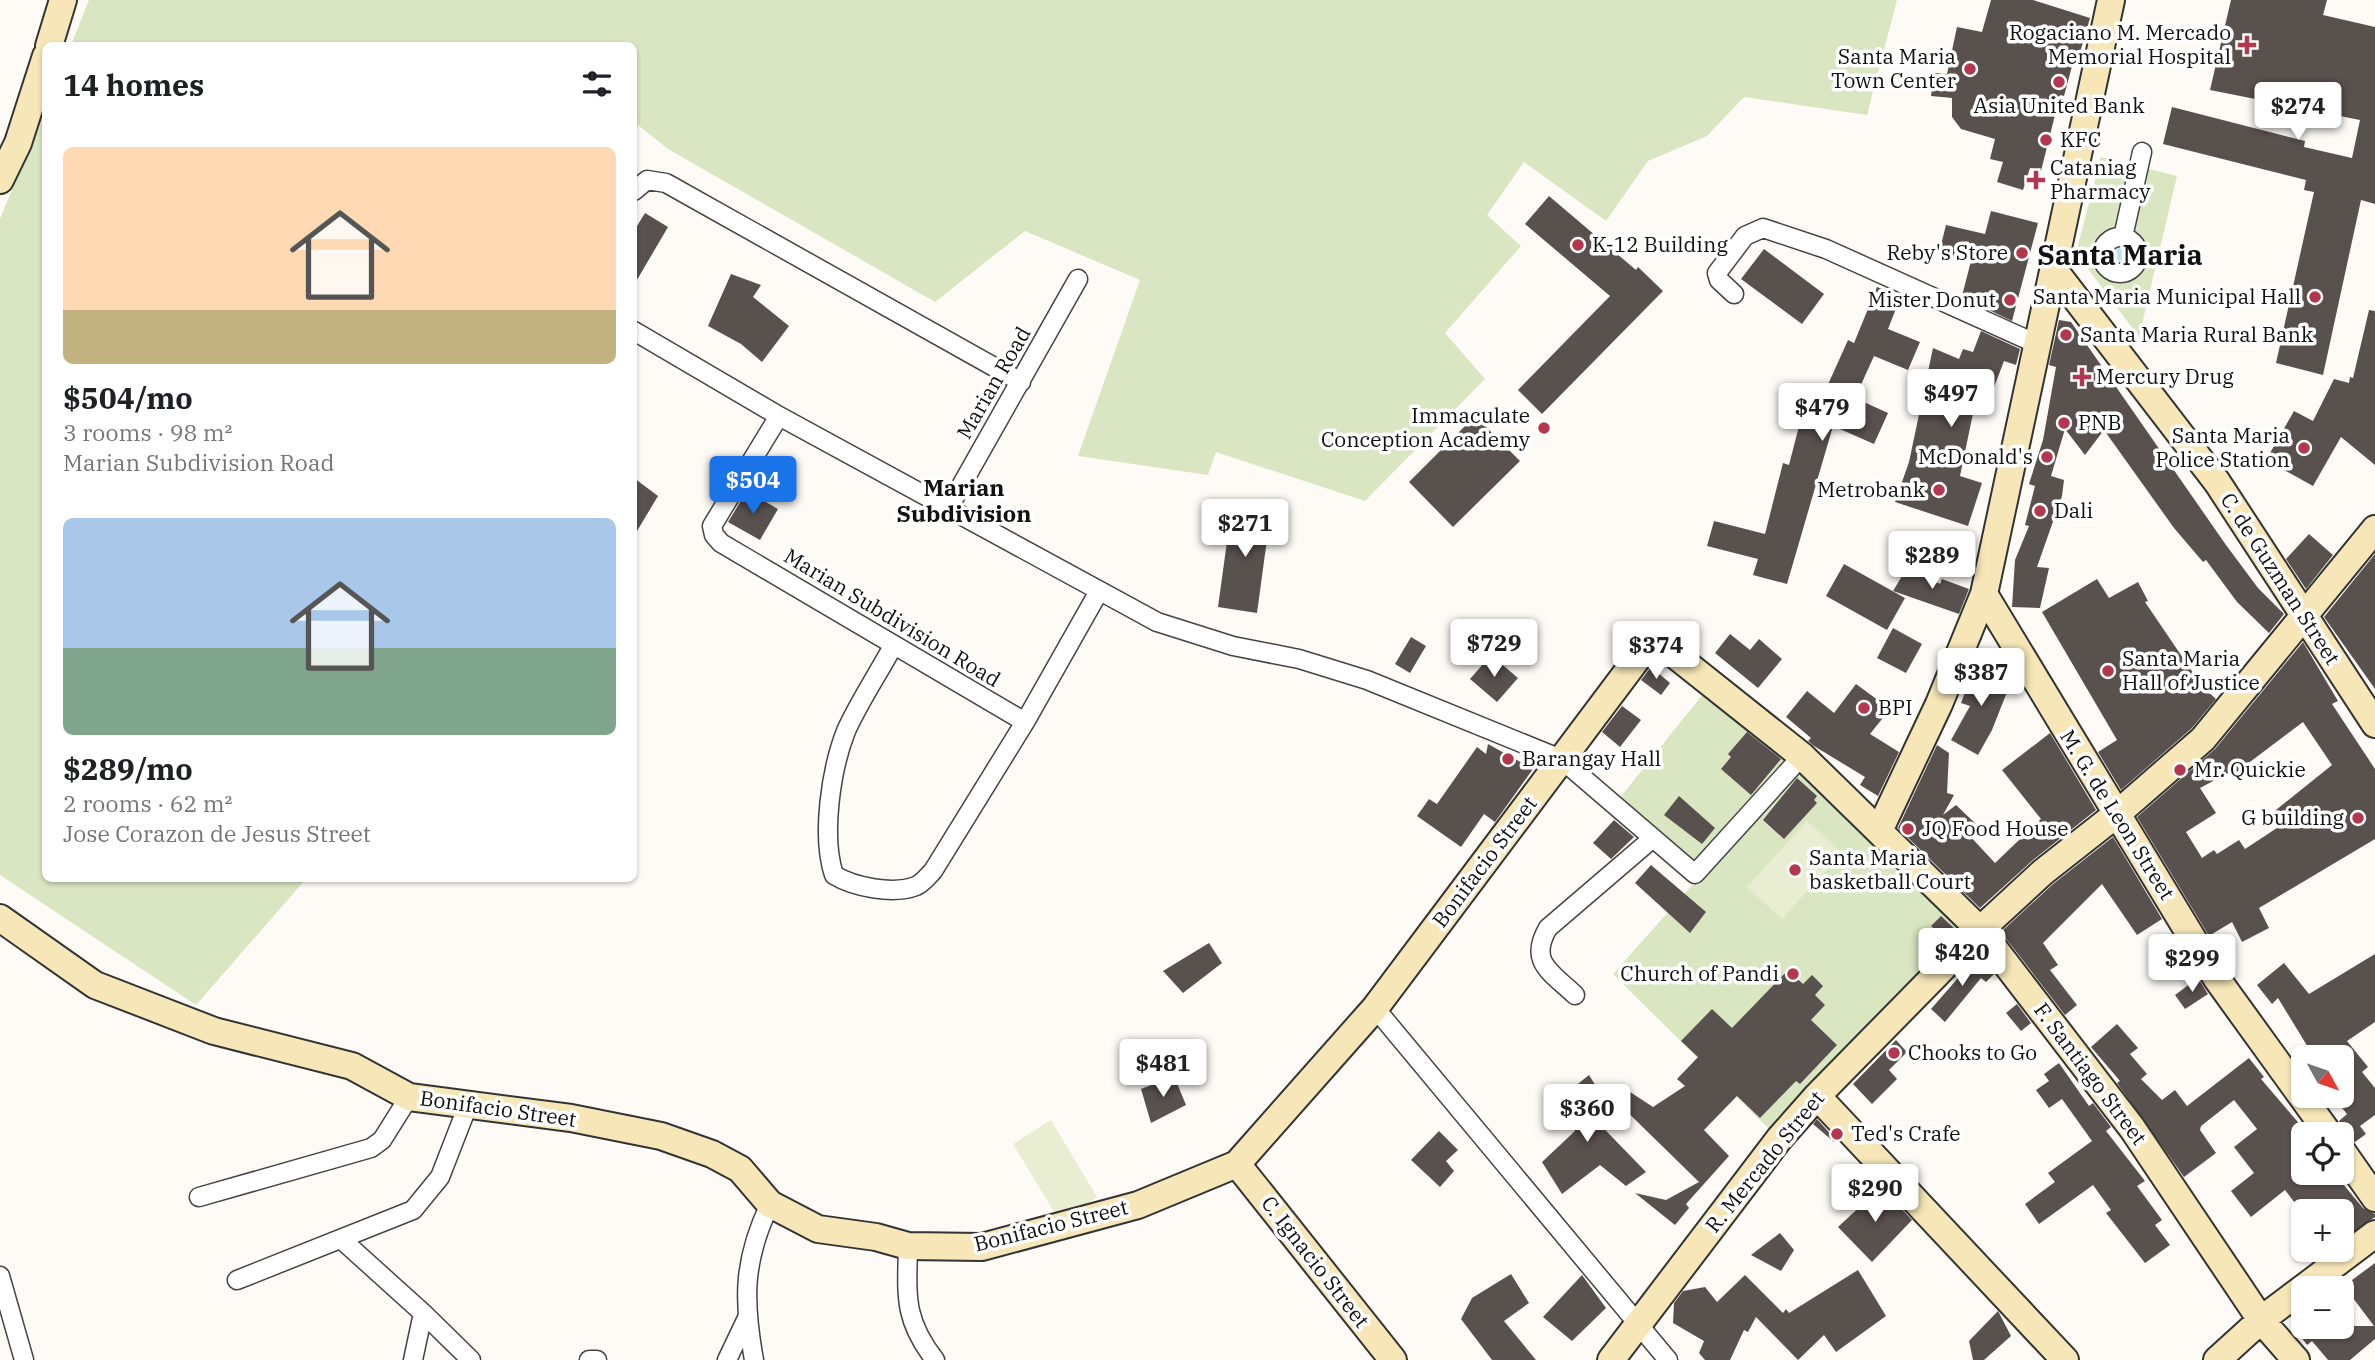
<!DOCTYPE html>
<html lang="en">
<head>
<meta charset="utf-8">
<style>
	:root { --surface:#fff; --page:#f6f6f6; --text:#202124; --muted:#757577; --accent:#1a73e8 }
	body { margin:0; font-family:"IBM Plex Serif",serif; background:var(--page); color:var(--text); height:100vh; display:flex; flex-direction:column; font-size:26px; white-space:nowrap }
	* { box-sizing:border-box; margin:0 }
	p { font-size:23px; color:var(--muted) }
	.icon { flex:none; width:38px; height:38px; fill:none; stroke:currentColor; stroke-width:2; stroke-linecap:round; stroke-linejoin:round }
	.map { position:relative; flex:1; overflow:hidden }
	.sheet { position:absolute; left:42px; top:42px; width:595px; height:840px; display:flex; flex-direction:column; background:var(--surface); border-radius:10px; box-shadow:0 2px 5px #0004 }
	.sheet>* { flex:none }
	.needle { width:46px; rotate:130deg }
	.controls { position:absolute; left:2291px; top:1045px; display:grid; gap:14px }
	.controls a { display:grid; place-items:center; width:63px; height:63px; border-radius:10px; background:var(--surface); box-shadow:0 2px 5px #0004; font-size:35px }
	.price { position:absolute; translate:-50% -60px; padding:0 16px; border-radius:7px; background:#fff; color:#222; font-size:23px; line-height:46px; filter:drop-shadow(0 2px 4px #0008) }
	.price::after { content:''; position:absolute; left:50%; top:42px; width:21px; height:16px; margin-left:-10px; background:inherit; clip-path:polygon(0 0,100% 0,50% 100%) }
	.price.on { background:var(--accent); color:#fff }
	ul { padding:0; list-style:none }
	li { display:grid; align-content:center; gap:14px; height:371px; padding:0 21px }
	li span { display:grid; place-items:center; height:217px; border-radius:10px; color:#555 }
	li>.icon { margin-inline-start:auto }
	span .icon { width:126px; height:126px; fill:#fffc; stroke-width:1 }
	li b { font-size:30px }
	h2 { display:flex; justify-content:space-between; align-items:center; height:84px; padding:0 21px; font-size:30px }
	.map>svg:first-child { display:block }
	.green { fill:#dae6c2 }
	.pitch { fill:#e9eed2 }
	.water { fill:#bfe5f0; stroke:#4ea2c0; stroke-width:2 }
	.building { fill:#59514e; fill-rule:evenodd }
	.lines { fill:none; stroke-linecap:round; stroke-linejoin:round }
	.street-casing { stroke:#444; stroke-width:21 }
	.secondary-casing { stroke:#333; stroke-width:30 }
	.street { stroke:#fff; stroke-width:18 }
	.secondary { stroke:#f7e7b8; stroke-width:26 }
	.poi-dot { fill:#b3374e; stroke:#fff; stroke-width:2.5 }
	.labels { text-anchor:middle; stroke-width:7; stroke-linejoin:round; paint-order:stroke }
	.poi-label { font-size:21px; fill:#111; stroke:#fff; text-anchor:start }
	.street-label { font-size:21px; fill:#111; stroke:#fff }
	.neighbourhood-label { font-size:23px; font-weight:bold; fill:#111; stroke:#fff }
	.district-label { font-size:28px; font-weight:bold; fill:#111; stroke:#fff }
</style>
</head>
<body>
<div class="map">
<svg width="2375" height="1360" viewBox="0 0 2375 1360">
	<rect width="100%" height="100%" fill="#fefbf6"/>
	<!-- green -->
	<path class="green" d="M89,0H1897L1867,115L1744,97L1707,136L1648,161L1606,221L1524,162L1487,215L1521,246L1445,333L1485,379L1365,501L1216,452L1208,475L1078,456L1140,280L1025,231L935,302L668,149L634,122V46L71,45Z
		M45,108L46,878L306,879L196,1005L0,875V219Z
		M2101,157L2177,176L2139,337L2076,253Z
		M1711,684L1794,757L1698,871L1614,805Z
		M1801,763L1976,931L1779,1139L1613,974Z"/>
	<!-- pitch -->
	<path class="pitch" d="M1807,821L1842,853L1782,919L1747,887Z
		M1051,1120L1097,1197L1059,1220L1013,1144Z"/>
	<!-- water -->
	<path class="water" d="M2108 254a12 12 0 1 1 24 0a12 12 0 1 1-24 0Z"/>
	<!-- building -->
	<path class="building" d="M1991,0H2033L2090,18L2079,56L2075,55L2064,96L2060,95L2041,171L2030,168L2023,190L1997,182L2003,162L1990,159L1995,139L1961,129L1952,117V98L1931,96L1934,73L1947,74L1957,27L1982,32Z
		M2231,0H2327L2323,15L2375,27V204L2361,200L2323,375L2276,363L2314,192L2304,190L2306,180L2163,144L2172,107L2305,141L2304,147L2352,158L2360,120L2210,90Z
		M1549,196L1636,270L1638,267L1663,291L1542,414L1518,390L1610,296L1525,224Z
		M1991,211L2038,223L2012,321L1989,310L1991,306L1962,296L1971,261L1939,253L1946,225L1985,234Z
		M645,213L668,227L634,285V231Z
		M1764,249L1824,294L1802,324L1741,279Z
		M731,274L761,285L753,297L789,326L762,362L741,344L708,326Z
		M1877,287L1901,296L1888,329L1920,342L1908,370L1874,356L1855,398L1888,413L1874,444L1833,426L1787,584L1753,575L1758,559L1707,546L1714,521L1765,534L1783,463L1789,465L1799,426L1808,429L1848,340L1854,343Z
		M2369,310L2375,311V465L2341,437L2313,486L2266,460L2294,411L2313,421L2334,379L2349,383L2350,377L2353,378Z
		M2059,320L2071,322L2226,545L2258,588L2284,614L2269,633L2237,602L2206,560L2203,562L2174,528L2104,430L2085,455L2065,429L2051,476L2064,480L2062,496L2037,567L2049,568L2040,608L2012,607L2015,560L2029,526L2025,525L2035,486L2029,484L2043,440L2056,367L2049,365Z
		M1981,331L2020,349L2016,365L2004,361L1988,403L1976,399L1960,476L1982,483L1968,526L1895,502L1909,462L1933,348L1959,359L1963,349L1973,352Z
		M1475,416L1520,461L1453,527L1409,482Z
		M634,478L658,496L634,536Z
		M747,491L778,509L760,540L728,522Z
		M1232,505L1271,510L1257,613L1218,607Z
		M2309,534L2333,555L2306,589L2286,559Z
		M2375,554V689L2324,617Z
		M1844,564L1905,598L1887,630L1826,596Z
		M1908,566L1940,584L1942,579L1969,589L1959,614L1893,591Z
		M2097,579L2109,598L2138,582L2148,601L2145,602L2202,686L2216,699L2192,728L2121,790L2098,752L2117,740L2042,612Z
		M1893,628L1922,644L1906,673L1877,658Z
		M1730,634L1750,650L1759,639L1782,659L1758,688L1715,653Z
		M1411,637L1426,646L1410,673L1395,664Z
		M2303,642L2338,701L2332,704L2375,769V839L2259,908L2269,928L2242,942L2232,922L2209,936L2137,817L2215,749ZM2303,722L2332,765L2271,814L2280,826L2245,849L2239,840L2217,854L2214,850L2202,858L2186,832L2216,813L2200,788L2232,771L2234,774Z
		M1491,655L1518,678L1497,702L1470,679Z
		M1993,665L2009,687L1992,730L1978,755L1951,740L1970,706L1961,703L1975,666Z
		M1651,667L1670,683L1661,695L1641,680Z
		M1856,684L1890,709L1870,734L1899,752L1878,796L1860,785L1865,777L1814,746L1808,741L1811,738L1786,717L1807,691L1834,713Z
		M1622,706L1641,720L1620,747L1602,732Z
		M1747,732L1781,759L1751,795L1721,769L1731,757L1728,754Z
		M2050,733L2096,810L2033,860L1980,908L1898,828L1937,745L1949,753L1947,793L1954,795L1943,815L1956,805L1977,825L1968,834L1995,863L2041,819L2002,770Z
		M1488,744L1533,769L1495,822L1484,814L1461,847L1417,816L1429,799L1437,804L1477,747L1486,754Z
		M1797,778L1817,796L1814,800L1817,803L1784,839L1763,820Z
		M1679,796L1715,828L1702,844L1664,815Z
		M1614,820L1634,837L1611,859L1593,843Z
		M2113,837L2162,919L2137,935L2102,884L2043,943L2058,965L2050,970L2077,1005L2065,1015L2001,932L2053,884Z
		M1651,865L1706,912L1690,933L1635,883Z
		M1941,916L1957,931L1947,941L1931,926Z
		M1209,943L1222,963L1183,993L1163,971Z
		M1979,954L1994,974L1986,982L1981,978L1945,1022L1931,1009Z
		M2375,954V1022L2347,1041L2368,1067L2362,1072L2375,1088V1115L2360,1126L2366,1134L2355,1142L2345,1133L2339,1121L2347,1114L2335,1099L2342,1096V1057H2314L2278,998L2272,1004L2257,985L2284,963L2309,994Z
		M1788,970L1803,984L1812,975L1823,986L1815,995L1825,1005L1811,1020L1837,1045L1800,1084L1796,1081L1760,1118L1737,1096L1704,1130L1729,1156L1686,1204L1689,1208L1675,1225L1635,1193L1666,1200L1699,1182L1613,1098L1624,1088L1653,1107L1685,1086L1677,1079L1698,1057L1681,1041L1712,1009L1732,1028Z
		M2198,978L2208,994L2185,1009L2175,995Z
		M2017,1004L2031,1023L2021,1031L2006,1013Z
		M2117,1024L2138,1048L2130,1054L2147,1074L2141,1079L2162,1100L2175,1090L2187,1106L2249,1058L2264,1077L2261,1079L2303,1128V1172H2333L2363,1208L2375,1214V1217L2342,1240V1211H2301L2285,1190L2251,1217L2231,1191L2254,1173L2234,1147L2257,1129L2234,1100L2201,1126L2200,1130L2216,1153L2184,1177L2117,1083L2120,1081L2091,1047Z
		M1896,1040L1907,1052L1889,1070L1897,1079L1872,1104L1853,1084Z
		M2059,1063L2089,1106L2093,1103L2111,1127L2106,1131L2145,1181L2137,1186L2162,1220L2155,1225L2170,1245L2145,1263L2106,1213L2111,1210L2093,1185L2039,1224L2025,1204L2055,1182L2048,1173L2092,1141L2062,1099L2049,1108L2036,1090L2049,1081L2044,1074Z
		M1589,1075L1599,1091L1583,1107L1646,1172L1626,1186L1600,1165L1562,1194L1542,1162L1575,1131L1548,1108Z
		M1174,1076L1186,1105L1151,1123L1141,1089Z
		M1817,1119L1836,1140L1834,1142L1813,1124Z
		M1439,1131L1458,1150L1446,1161L1454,1171L1440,1187L1411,1160Z
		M1881,1187L1912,1220L1872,1262L1838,1227Z
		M1780,1233L1794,1250L1781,1271L1751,1255Z
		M2375,1263V1339L2350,1360H2328L2312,1341L2307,1345L2293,1326H2374L2344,1286Z
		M1858,1270L1886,1316L1836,1352L1824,1335L1798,1360L1756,1317L1748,1332L1744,1330L1730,1360H1705L1699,1353L1704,1341L1673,1323L1674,1303L1683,1291L1705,1287L1717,1302L1745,1275L1783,1313L1786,1309L1789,1313Z
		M1511,1274L1529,1303L1504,1321L1536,1360H1492L1461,1319L1472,1298Z
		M1582,1275L1606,1308L1572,1341L1543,1317Z
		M1998,1311L2011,1336L1984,1360H1973L1969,1341Z"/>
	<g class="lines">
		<!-- street casing -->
		<g class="street-casing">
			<path id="street" d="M634,191L647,180L666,183L1021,382
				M2102 255a18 18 0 1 1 36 0a18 18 0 1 1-36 0Z
				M2123,237L2142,152
				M1734,294L1719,280L1717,273L1745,236L1763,228L1826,249L2039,345
				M634,331L779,416L1157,622L1233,646L1299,659L1367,680L1561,759L1695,874L1802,756
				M779,416L712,526L714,535L721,543L1025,722
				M948,509L1078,279
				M893,646C878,674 859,702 846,731C831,769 821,836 834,875C854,887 893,895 916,886C923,883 928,876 933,871L1025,722L1098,593
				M1575,995C1551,972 1528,962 1548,928L1653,838
				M1375,1008L1668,1360
				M199,1197L371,1148L382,1140L409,1097
				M341,1239L423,1313L413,1360
				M908,1246C907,1295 903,1319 935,1360
				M0,1276L24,1360
				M237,1280L413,1210L440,1177L468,1105
				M423,1313L471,1360
				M589,1360H597
				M727,1360L747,1318
				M754,1360C743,1300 743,1260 770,1204"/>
		</g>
		<!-- secondary casing -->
		<g class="secondary-casing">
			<path id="secondary" d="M49,46L63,0
				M0,180L18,143L46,56
				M2054,270L2217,482L2375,724
				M1984,594L2217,979L2329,1134
				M1879,831L1939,704L1984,594L2111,0
				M0,918L95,985L214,1031L352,1066L409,1097L571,1118L661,1136L712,1154L740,1169L770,1204L818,1229L876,1237L908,1246L982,1247L1138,1205L1237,1164L1375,1008L1646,647L1654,643L1665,647L1802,756L1980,930L2132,1128L2261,1320L2296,1360
				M1817,1096L2065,1360
				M2342,1151L2375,1198
				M1237,1164L1393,1360
				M1611,1360L1779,1139L1817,1096L1980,930L2043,872L2118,813L2203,739L2375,529
				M2217,1360L2261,1320L2375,1234"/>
		</g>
		<!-- street -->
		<use href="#street" class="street"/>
		<!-- secondary -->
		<use href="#secondary" class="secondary"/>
	</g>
	<!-- markers -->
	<g class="poi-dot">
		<path d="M2243.5 34.5h7v7h7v7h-7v7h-7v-7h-7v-7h7z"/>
		<circle cx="1970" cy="69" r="7"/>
		<circle cx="2059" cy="82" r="7"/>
		<circle cx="2046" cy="140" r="7"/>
		<path d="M2032.5 169.5h7v7h7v7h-7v7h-7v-7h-7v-7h7z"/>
		<circle cx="1578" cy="245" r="7"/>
		<circle cx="2022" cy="253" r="7"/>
		<circle cx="2315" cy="297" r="7"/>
		<circle cx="2010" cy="300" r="7"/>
		<circle cx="2066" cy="335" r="7"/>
		<path d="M2078.5 366.5h7v7h7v7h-7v7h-7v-7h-7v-7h7z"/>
		<circle cx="2064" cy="423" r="7"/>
		<circle cx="1544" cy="428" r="7"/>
		<circle cx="2304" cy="448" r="7"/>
		<circle cx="2047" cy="457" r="7"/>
		<circle cx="1939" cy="490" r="7"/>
		<circle cx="2040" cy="511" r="7"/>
		<circle cx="2108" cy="671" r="7"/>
		<circle cx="1864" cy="708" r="7"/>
		<circle cx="1508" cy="759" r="7"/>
		<circle cx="2180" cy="770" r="7"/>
		<circle cx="2358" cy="818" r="7"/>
		<circle cx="1908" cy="829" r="7"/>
		<circle cx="1795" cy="870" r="7"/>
		<circle cx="1793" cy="974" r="7"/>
		<circle cx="1894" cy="1053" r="7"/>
		<circle cx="1837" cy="1134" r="7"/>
	</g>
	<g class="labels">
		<!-- poi labels -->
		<g class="poi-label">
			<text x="2231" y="40" text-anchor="end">Rogaciano M. Mercado<tspan x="2231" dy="24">Memorial Hospital</tspan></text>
			<text x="1956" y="64" text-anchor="end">Santa Maria<tspan x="1956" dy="24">Town Center</tspan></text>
			<text x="2059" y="113" text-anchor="middle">Asia United Bank</text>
			<text x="2060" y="147">KFC</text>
			<text x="2050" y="175">Cataniag<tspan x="2050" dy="24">Pharmacy</tspan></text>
			<text x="1592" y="252">K-12 Building</text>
			<text x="2008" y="260" text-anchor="end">Reby's Store</text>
			<text x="2301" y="304" text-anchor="end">Santa Maria Municipal Hall</text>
			<text x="1996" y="307" text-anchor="end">Mister Donut</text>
			<text x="2080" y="342">Santa Maria Rural Bank</text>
			<text x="2096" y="384">Mercury Drug</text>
			<text x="1530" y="423" text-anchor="end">Immaculate<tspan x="1530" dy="24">Conception Academy</tspan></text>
			<text x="2078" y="430">PNB</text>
			<text x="2290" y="443" text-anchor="end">Santa Maria<tspan x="2290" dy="24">Police Station</tspan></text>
			<text x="2033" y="464" text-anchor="end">McDonald's</text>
			<text x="1925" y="497" text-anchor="end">Metrobank</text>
			<text x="2054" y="518">Dali</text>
			<text x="2122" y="666">Santa Maria<tspan x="2122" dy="24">Hall of Justice</tspan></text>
			<text x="1878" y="715">BPI</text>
			<text x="1522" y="766">Barangay Hall</text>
			<text x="2194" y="777">Mr. Quickie</text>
			<text x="2344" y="825" text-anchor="end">G building</text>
			<text x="1922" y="836">JQ Food House</text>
			<text x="1809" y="865">Santa Maria<tspan x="1809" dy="24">basketball Court</tspan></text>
			<text x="1779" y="981" text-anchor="end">Church of Pandi</text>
			<text x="1908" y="1060">Chooks to Go</text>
			<text x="1851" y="1141">Ted's Crafe</text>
		</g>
		<!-- street labels -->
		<g class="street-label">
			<text transform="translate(994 383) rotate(-60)" y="7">Marian Road</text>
			<text transform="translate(2280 579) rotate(57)" y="7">C. de Guzman Street</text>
			<text transform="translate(892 618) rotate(31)" y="7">Marian Subdivision Road</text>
			<text transform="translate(2117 815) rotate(58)" y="7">M. G. de Leon Street</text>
			<text transform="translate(1485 862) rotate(-53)" y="7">Bonifacio Street</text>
			<text transform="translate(2090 1074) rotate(53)" y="7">F. Santiago Street</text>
			<text transform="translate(498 1109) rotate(8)" y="7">Bonifacio Street</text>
			<text transform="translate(1765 1162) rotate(-51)" y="7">R. Mercado Street</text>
			<text transform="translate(1051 1226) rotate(-14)" y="7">Bonifacio Street</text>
			<text transform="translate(1315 1262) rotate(52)" y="7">C. Ignacio Street</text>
		</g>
		<!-- neighbourhood labels -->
		<g class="neighbourhood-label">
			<text x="964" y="496">Marian<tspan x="964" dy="26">Subdivision</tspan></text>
		</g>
		<!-- district labels -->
		<g class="district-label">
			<text x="2120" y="265">Santa Maria</text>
		</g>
	</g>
</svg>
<div class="controls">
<a><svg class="needle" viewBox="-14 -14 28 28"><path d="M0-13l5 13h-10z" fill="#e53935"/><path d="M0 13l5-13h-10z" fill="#757577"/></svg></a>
<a><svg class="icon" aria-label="locate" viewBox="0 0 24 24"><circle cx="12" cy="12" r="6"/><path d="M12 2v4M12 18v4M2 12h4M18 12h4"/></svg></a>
<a>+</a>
<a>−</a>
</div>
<b class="price" style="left:2298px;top:142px">$274</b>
<b class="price" style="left:1951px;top:429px">$497</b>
<b class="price" style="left:1822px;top:443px">$479</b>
<b class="price on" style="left:753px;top:516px">$504</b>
<b class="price" style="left:1245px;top:559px">$271</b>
<b class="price" style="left:1932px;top:591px">$289</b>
<b class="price" style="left:1494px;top:679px">$729</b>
<b class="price" style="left:1656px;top:681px">$374</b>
<b class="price" style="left:1981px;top:708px">$387</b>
<b class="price" style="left:1962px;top:988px">$420</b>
<b class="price" style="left:2192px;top:994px">$299</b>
<b class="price" style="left:1163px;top:1099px">$481</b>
<b class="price" style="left:1587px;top:1144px">$360</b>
<b class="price" style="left:1875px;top:1224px">$290</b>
<section class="sheet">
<h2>14 homes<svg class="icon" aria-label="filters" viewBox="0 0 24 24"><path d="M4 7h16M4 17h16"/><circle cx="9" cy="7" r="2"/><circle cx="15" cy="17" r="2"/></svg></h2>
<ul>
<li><span style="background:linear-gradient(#ffd9b3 75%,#c2b280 0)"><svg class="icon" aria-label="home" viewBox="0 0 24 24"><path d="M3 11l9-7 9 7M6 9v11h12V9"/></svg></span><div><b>$504/mo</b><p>3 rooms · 98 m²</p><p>Marian Subdivision Road</p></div></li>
<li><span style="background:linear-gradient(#a9c7e8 60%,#7fa58c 0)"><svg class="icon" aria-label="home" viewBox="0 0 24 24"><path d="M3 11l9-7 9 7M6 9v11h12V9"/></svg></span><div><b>$289/mo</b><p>2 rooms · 62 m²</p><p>Jose Corazon de Jesus Street</p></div></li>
</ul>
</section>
</div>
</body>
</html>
